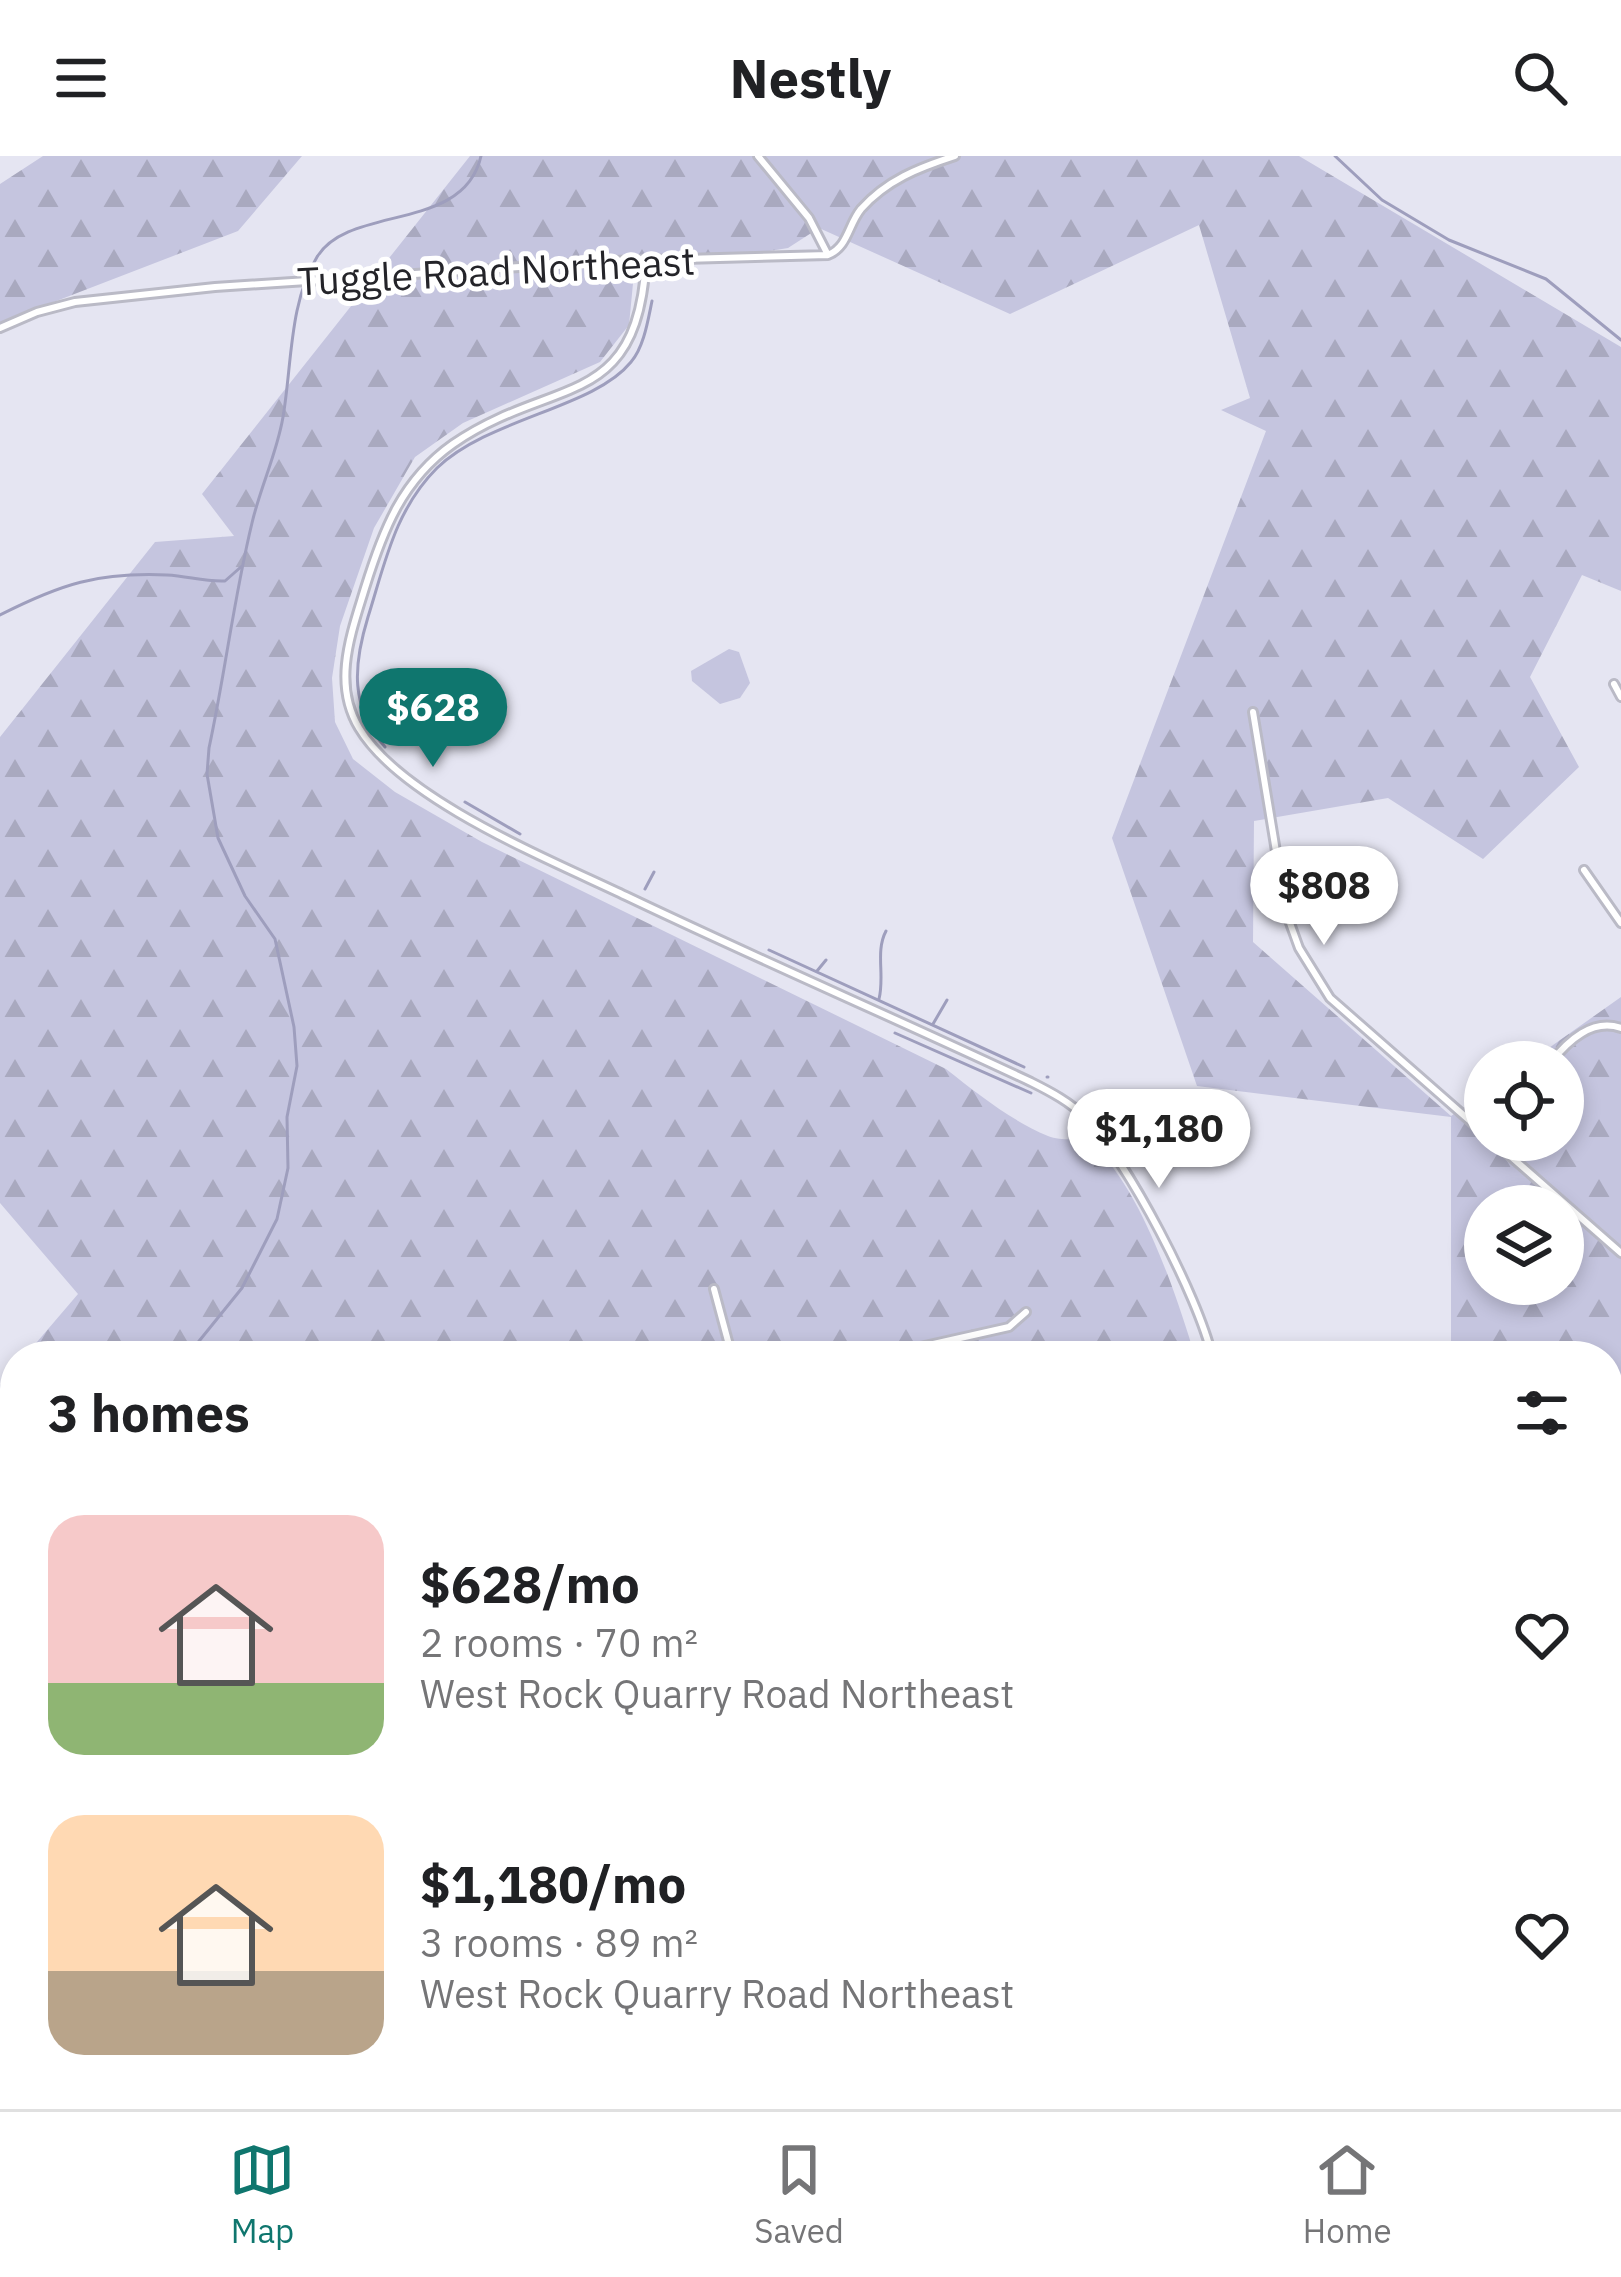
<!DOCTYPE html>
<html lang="en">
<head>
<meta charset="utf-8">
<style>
	:root { --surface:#fff; --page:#f6f6f6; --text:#202124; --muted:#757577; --line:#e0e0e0; --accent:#0f766e }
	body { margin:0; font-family:"IBM Plex Sans",sans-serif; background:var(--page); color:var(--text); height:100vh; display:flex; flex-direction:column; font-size:45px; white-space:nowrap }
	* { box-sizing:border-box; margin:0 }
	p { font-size:39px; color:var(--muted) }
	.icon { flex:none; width:66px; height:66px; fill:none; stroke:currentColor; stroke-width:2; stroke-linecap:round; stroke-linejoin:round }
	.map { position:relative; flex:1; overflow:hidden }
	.details { position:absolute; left:0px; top:1185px; width:1623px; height:768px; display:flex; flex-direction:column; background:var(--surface); border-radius:48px 48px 0 0; box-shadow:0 6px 18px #0003 }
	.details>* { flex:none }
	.controls { position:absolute; left:1464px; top:885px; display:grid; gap:24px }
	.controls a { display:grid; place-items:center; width:120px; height:120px; border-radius:50%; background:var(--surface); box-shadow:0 6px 18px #0003; font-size:60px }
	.price { position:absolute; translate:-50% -102px; padding:0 27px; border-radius:42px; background:#fff; color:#222; font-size:39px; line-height:78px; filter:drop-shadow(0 3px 6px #0008) }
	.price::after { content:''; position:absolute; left:50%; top:72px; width:36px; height:27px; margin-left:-18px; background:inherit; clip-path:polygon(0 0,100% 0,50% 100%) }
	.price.active { background:var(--accent); color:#fff }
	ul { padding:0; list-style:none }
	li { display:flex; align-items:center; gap:36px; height:300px; padding:0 48px }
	li span { display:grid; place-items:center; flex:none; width:336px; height:240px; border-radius:36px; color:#555 }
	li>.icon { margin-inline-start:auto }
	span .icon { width:144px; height:144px; fill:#fffc; stroke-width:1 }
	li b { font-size:51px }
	h2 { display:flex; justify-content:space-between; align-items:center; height:144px; padding:0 48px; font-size:51px }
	header { display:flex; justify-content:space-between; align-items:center; height:156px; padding:0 48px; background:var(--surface); font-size:54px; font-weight:700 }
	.tab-bar { display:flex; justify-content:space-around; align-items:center; height:168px; border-top:3px solid var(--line); background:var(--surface); font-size:33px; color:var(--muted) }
	.tab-bar a { display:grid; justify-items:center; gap:6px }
	.tab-bar .active { color:var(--accent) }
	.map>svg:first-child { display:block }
	.forest { fill:url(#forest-firs); fill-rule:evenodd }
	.pitch { fill:#c5c5df }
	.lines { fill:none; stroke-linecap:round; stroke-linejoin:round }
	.stream { stroke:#9e9ebd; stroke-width:3 }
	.street-casing { stroke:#babac6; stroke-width:12 }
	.secondary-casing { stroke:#babac6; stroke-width:15 }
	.street { stroke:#fff; stroke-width:6 }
	.secondary { stroke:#f0f0fe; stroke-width:9 }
	.labels { text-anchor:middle; stroke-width:10; stroke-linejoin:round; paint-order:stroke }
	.street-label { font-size:39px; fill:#242429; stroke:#fff }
</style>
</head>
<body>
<header><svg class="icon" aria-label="menu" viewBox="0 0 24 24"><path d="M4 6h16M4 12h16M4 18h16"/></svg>Nestly<svg class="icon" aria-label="search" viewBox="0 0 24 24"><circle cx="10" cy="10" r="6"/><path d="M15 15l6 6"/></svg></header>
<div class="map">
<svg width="1621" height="1953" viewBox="0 0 1621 1953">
	<defs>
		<pattern id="forest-firs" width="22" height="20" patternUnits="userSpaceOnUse" patternTransform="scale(3)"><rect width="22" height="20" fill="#c5c5df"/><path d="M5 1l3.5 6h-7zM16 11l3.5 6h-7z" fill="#a9a9bf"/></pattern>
	</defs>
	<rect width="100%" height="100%" fill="#e5e5f2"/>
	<!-- forest -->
	<path class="forest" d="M43,0H302L238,75L20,159L0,175V28Z
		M470,0H1299L1621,191V435L1582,419L1530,521L1579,611L1483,703L1388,642L1254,665L1253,786L1451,960L1485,937V984H1563V906H1529L1621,841V1307L1608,1300V1200H1457L1451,1196V961L1197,930L1112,682L1266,275L1221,254L1250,242L1199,69L1010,158L819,72L788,92L634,117L629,169L600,206L463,267L415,301L374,372L340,470L332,522L335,566L353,603L395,636L482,686L946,913C978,938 1010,964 1048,980C1062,986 1080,980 1093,990C1141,1031 1177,1141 1195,1200H25L78,1138L0,1047V581L155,386L234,380L202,338ZM1485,1050H1563V1128H1485Z
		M15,1212V1411L7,1407L0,1416V1229Z
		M237,1938H406V1940L238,1951Z
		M779,1938H1441L1454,1953H781Z"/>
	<!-- pitch -->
	<path class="pitch" d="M729,493L739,496L750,527L740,542L720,548L692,525L691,515Z"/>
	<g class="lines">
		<!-- stream -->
		<path class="stream" d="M1335,0L1382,44L1449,84L1546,123L1621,184
			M0,459C61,428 98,416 167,419C188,420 204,426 225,425L242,410
			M385,591C350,551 353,510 368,461C385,407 395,354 437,312C489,262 594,252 631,206C644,191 648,164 652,145
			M465,646L520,678
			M645,733L654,716
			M769,794L1024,911
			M817,815L826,804
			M879,843C885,819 875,796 886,775
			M933,868L947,844
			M895,877L1031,937
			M1047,921H1048
			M187,1200L242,1132L277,1063L288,1012L287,961L297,910L294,871L275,783L245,740L218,682L207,618L209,592C225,518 234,441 252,367C260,332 277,297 283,261C292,209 289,147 317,101C349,48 464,77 481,0"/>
		<!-- street casing -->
		<g class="street-casing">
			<path id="street" d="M758,0L809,62L828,99
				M646,104C637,257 553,219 453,288C402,324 383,374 365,432C351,478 332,527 359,572C402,644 551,704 626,740C760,804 897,863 1031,926C1051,936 1070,946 1086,962C1128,1006 1198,1140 1212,1200
				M0,172L37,156L75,146L215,131L612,105L828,99C848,91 848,69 861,53C887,24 918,12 955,0
				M1614,528L1621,541
				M1253,556L1286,756L1299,792L1330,842L1485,978
				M1584,714L1621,767
				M1551,906C1568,885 1592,862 1621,872
				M1492,984L1621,1097
				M714,1133L732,1200
				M880,1200L1009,1171L1026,1156
				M0,1769L15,1761
				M1111,1938L1115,1953
				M1364,1938L1376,1953
				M1424,1938L1440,1953
				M35,1953L44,1938
				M184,1953L187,1938
				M493,1953L495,1938"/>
		</g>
		<!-- secondary casing -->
		<g class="secondary-casing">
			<path id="secondary" d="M1608,1694L1621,1660
				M1531,1953L1534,1938"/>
		</g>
		<!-- street -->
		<use href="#street" class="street"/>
		<!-- secondary -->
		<use href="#secondary" class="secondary"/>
	</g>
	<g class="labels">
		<!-- street labels -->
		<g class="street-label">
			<text transform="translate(496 115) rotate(-3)" y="14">Tuggle Road Northeast</text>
		</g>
	</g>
</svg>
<div class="controls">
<a><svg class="icon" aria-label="locate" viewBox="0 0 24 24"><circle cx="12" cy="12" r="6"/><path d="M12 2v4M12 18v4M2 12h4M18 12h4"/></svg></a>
<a><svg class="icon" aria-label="layers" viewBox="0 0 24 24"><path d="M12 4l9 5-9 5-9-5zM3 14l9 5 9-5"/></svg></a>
</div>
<b class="price active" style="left:433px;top:614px">$628</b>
<b class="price" style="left:1324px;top:792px">$808</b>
<b class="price" style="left:1159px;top:1035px">$1,180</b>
<section class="details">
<h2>3 homes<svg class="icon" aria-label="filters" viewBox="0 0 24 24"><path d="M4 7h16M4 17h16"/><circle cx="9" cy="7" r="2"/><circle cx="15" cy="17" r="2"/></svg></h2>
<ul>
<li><span style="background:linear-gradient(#f6c9c9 70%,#8fb573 0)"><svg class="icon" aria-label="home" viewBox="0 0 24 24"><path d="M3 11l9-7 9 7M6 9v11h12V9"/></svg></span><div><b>$628/mo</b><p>2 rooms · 70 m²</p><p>West Rock Quarry Road Northeast</p></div><svg class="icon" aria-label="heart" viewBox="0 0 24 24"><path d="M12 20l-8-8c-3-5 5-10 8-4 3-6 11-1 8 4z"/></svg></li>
<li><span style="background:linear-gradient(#ffd9b3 65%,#b9a48a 0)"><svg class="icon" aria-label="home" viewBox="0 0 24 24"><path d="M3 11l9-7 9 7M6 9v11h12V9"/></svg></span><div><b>$1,180/mo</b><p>3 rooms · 89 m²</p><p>West Rock Quarry Road Northeast</p></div><svg class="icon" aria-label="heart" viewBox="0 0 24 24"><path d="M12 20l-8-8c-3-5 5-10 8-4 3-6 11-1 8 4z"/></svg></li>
</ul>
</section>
</div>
<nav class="tab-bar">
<a class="active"><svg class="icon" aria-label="map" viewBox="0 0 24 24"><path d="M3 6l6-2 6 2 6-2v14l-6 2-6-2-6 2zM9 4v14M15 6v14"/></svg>Map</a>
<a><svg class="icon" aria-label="saved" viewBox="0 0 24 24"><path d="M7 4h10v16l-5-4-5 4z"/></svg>Saved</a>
<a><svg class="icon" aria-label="home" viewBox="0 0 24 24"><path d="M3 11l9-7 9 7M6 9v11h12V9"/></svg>Home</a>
</nav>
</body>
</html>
